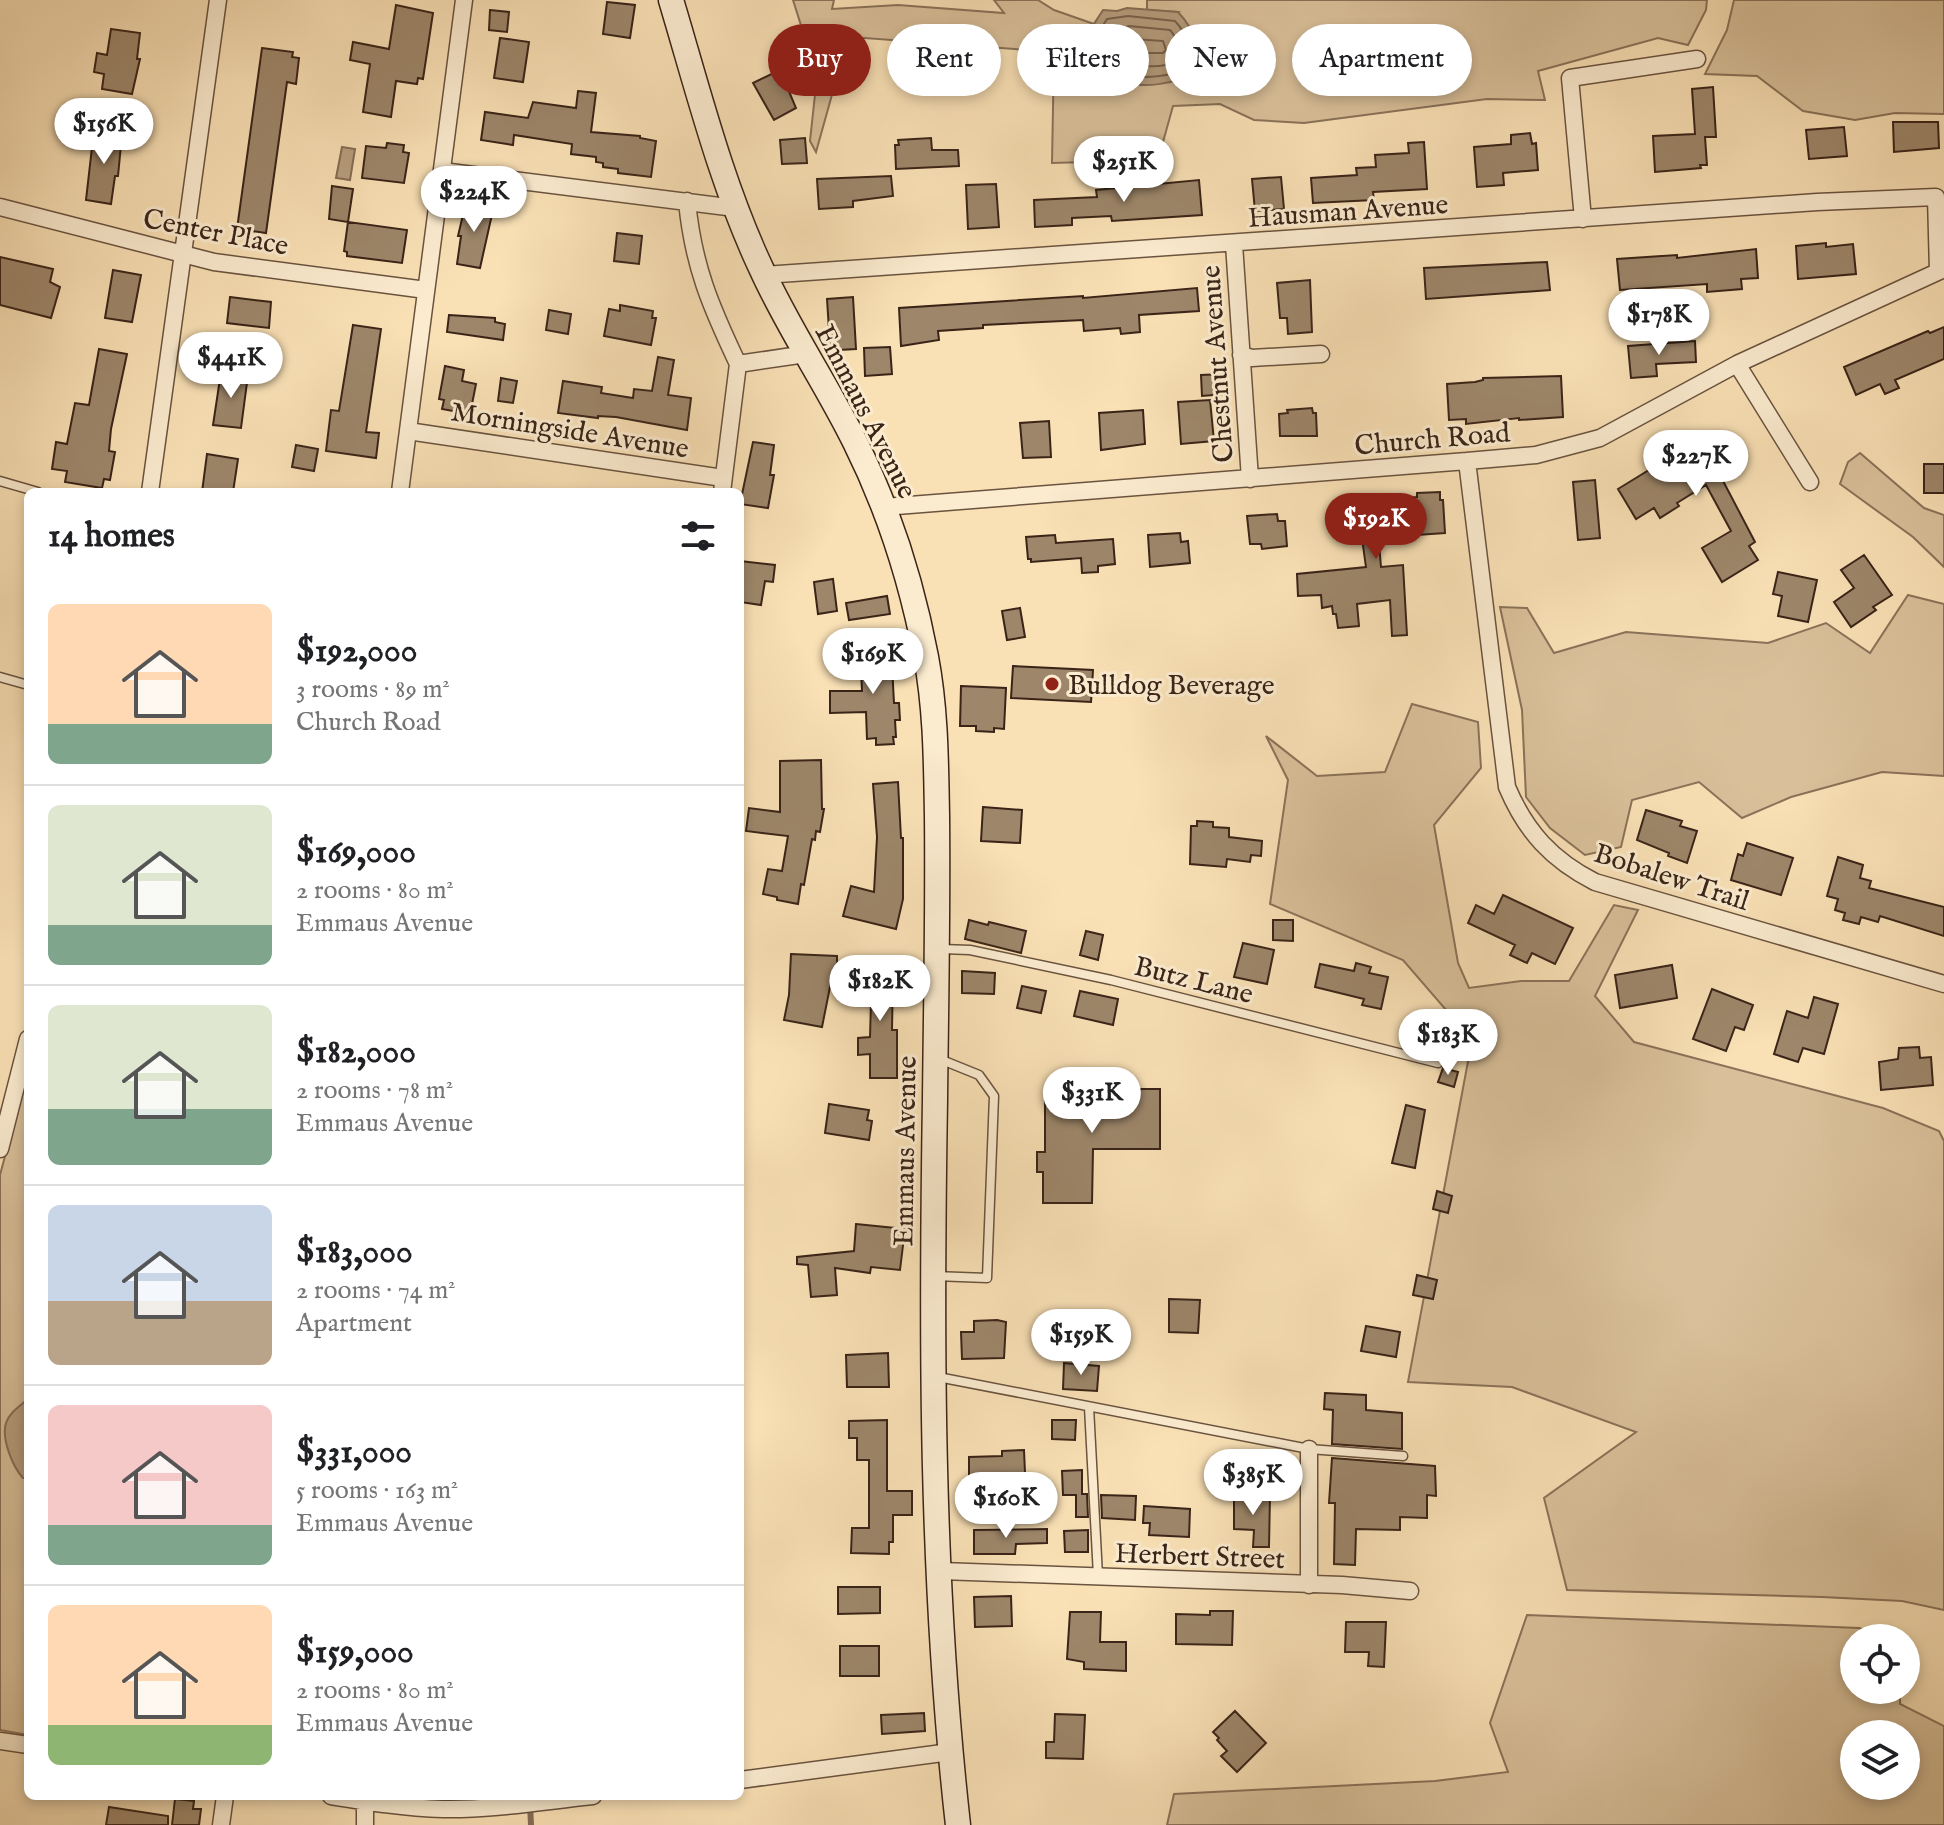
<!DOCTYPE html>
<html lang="en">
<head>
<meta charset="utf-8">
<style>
	:root { --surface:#fff; --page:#f2f2f2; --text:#202124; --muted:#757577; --line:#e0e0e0; --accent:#8f2418 }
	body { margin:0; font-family:"IM FELL English",serif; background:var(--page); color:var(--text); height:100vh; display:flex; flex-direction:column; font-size:30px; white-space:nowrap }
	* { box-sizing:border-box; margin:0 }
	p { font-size:26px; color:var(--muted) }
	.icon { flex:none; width:44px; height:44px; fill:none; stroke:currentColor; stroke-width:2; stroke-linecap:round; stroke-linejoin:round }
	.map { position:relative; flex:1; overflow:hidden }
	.panel { position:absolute; left:24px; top:488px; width:720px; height:1312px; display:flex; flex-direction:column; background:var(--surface); border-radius:12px; box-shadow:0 4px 12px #0003 }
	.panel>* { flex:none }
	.guide { position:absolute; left:768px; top:24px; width:760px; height:72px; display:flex; gap:16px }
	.fabs { position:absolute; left:1840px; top:1624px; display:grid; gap:16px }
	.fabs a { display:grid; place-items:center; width:80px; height:80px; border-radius:50%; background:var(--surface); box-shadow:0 4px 12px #0003; font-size:40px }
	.price { position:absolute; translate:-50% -68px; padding:0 18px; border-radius:28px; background:#fff; color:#222; font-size:26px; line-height:52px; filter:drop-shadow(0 2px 4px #0008) }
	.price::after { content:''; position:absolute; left:50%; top:48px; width:24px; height:18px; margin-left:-12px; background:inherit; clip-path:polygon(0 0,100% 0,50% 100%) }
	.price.selected { background:var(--accent); color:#fff }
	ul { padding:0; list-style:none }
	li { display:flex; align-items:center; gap:24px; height:200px; padding:0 24px }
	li+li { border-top:2px solid var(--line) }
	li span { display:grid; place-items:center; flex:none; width:224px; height:160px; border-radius:12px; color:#555 }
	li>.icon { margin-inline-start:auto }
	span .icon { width:96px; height:96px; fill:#fffc; stroke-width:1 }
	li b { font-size:34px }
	h2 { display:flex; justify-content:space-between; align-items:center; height:96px; padding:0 24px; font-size:34px }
	.chip { padding:0 28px; border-radius:36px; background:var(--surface); box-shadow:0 4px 12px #0003; font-size:28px; line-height:72px }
	.chip.selected { background:var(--accent); color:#fff }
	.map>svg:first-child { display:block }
	.green { fill:#d9c09a; stroke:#8a7259; stroke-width:2; fill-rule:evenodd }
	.water { fill:#b8a080; stroke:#866e56; stroke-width:2 }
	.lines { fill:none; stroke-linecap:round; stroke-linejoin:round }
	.shore { stroke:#79624c; stroke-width:2 }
	.stream { stroke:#866e56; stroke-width:6 }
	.building { fill:#9d866a; stroke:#3a2418; stroke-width:2 }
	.service-casing { stroke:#6a533f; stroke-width:11 }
	.minor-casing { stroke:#6a533f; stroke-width:19 }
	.secondary-casing { stroke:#3a2418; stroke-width:27 }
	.service { stroke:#fbebcf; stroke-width:8 }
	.minor { stroke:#fbebcf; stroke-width:16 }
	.secondary { stroke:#fbebcf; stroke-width:24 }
	.poi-dot { fill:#8f2418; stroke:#fbebcf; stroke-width:3 }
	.labels { text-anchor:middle; stroke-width:6; stroke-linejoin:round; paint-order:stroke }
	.street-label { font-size:28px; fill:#3a2418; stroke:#fbebcf }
	.poi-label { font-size:28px; fill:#3a2418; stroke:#fbebcf; text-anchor:start }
</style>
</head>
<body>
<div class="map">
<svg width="1944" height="1825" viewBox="0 0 1944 1825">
	<rect width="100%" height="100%" fill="#f9e0b5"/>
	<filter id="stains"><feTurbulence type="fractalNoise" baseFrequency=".0025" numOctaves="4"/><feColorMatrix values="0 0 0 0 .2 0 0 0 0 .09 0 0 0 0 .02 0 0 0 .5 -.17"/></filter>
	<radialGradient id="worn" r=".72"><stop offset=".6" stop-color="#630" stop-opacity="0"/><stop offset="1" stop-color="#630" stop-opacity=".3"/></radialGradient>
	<!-- green -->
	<path class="green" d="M793,0H834L832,9L898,5L1004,13L994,0H1038L1054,10L1094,24L1093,33L1099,42L1100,59L1178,12L1147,10V0H1707L1706,10L1688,45L1658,38L1538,71L1545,100L1487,99L1304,123L1254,120L1220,104L1173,106L1158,160L1052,163L1054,52L851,37L840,66L816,152L810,141L817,76Z
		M1734,0H1944V114L1895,113L1855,120L1803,111L1757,76L1705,74L1727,30Z
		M1860,453L1924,508L1944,515V567L1913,537L1840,484L1848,462Z
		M1908,595L1944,604V776L1882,772L1791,797L1742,818L1699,782L1632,800L1621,847L1585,855L1550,828L1526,797L1522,710L1500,607L1527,608L1554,653L1626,632L1768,643L1826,623L1870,653Z
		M1412,704L1478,722L1481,768L1434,825L1458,963L1469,988L1521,981H1569L1614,905L1638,910L1595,996L1634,1042L1883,1108L1939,1131L1944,1141V1610L1902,1601L1822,1597L1567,1590L1544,1498L1636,1432L1512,1387L1408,1382L1472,1040L1403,960L1270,904L1288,780L1266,736L1317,776L1385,772Z
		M28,1070V1735L0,1730V1175Z
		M1527,1615L1859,1628L1879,1634L1881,1638H1854V1690H1900V1704L1944,1726V1825H1167L1174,1794L1435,1781L1508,1772L1490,1723ZM1854,1734H1906V1786H1854Z"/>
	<!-- water -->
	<path class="water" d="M1127,8L1178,12C1196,31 1199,47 1195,73C1176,83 1145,89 1124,82C1116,79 1108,73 1101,69L1099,42L1092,33L1094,24L1103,10L1117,11Z
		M342,147L355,149L350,180L336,178Z
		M28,1399V1478H23C13,1467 1,1439 6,1423C9,1413 20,1406 28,1399Z"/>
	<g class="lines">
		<!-- shore -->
		<path class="shore" d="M1128,16L1175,21C1188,35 1191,49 1187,68C1172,76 1143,80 1127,74C1121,72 1115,67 1110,64L1107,41L1102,27L1107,19Z
			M1129,26L1170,30C1178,39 1181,50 1178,61C1161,69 1135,68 1119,58L1115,32Z
			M1133,39L1163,41L1166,50L1163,53H1134L1129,48V41Z"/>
		<!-- stream -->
		<path class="stream" d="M530,1804L531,1825"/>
	</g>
	<!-- building -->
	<path class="building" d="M607,2L635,5L630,38L603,34Z
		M396,5L433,13L423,79L418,78L417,84L396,81L391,117L363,112L370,64L350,60L353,42L389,49Z
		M490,10L509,12L507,32L489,30Z
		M111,29L140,33L137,59H140L132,94L102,89L104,74L94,72L97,53L107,55Z
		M500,38L529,42L523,82L494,78Z
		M262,48L293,52L292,57L299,58L296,84L287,82L266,233L237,229Z
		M780,70L796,108L774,120L753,83Z
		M1713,87L1716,137H1705L1707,165H1700L1701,168L1655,172L1653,136L1695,134L1692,89Z
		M578,91L596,93L591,132L640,136V138L656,141L651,177L618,173V169L603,167V163L596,162V157L571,154L572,144L514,135L513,145L481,140L485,112L528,118L533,102L576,108Z
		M1893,122H1938L1939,148L1894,152Z
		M1844,127L1847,156L1809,159L1806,130Z
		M94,130L122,134L118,176H115L111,204L86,200Z
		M1530,133L1532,144L1536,143L1538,170L1503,173L1504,185L1477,187L1474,147L1511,144V135Z
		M805,138L807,163L782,164L780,140Z
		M931,138L932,150H958L959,166L896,169L895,145H899L898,140Z
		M1424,142L1427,189L1373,192L1374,200L1313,203L1311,178L1357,175L1356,168L1376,167L1375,155L1409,153L1408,143Z
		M387,143L404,145L403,152L409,153L404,183L362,178L366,146L386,148Z
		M891,176L893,196L853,201V207L819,209L817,179Z
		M1281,177L1284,209L1255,211L1252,179Z
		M1199,180L1202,215L1112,221L1111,216L1072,218V225L1035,227L1034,200L1097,197L1096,190Z
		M996,184L999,227L968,229L966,185Z
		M332,186L353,189L348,222L407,230L402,263L347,256V252L344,251L348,222L329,219Z
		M466,202L491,207L493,210L480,268L457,264L461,236H458Z
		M617,233L642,236L639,264L614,261Z
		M1826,243V247L1853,244L1856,274L1798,279L1796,246Z
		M1756,249L1758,278L1741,279L1742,289L1707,292V284L1620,290L1617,259L1677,255V258Z
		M0,257L53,269L50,282L60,287L51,318L0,305Z
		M1547,262L1550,290L1426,299L1424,268Z
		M113,270L141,275L132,322L105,318Z
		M1310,280L1312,332L1288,334L1287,318H1280L1277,283Z
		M1197,288L1199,311L1139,315L1140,332L1121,334L1120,328L1084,331L1083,320L983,325V328L938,331L939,340L901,346L899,308L1083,296V298Z
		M230,297L271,302L269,328L227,323Z
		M853,297L856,349L839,350L838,345L830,346L827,299Z
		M620,305L653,311L652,318H656L651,345L604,336L609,309L620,311Z
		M549,310L571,314L568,334L546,330Z
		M449,315L495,318V322L505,324L503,340L447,332Z
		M353,325L381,329L366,432L379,433L376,458L326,451L331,410L339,411Z
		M1944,327V359L1895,380L1899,388L1885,394L1880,384L1856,395L1844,367L1928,331L1930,333Z
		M1695,341L1696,362L1656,364L1657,376L1631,378L1628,346Z
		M890,347L892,374L865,376L864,348Z
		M99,349L127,354L111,429L109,451L115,452L110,480L104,479L102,488L65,482L67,471L52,469L56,442L67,444L75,403L89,405Z
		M658,357L674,360L668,395L691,398L687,430L616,417L598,416V418L558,413L563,381L602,387L601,393L633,398L634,389L652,391Z
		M445,366L464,370L462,381L476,384L470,414L442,409L444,400L439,399Z
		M221,372L248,375L241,428L213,425Z
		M1224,374L1226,394L1202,396L1201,375Z
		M1561,376L1563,417L1519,420V418L1466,424V419L1449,420L1447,384L1475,382L1483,380V378Z
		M501,378L517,381L513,403L498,401Z
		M1210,400L1214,441L1181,444L1178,402Z
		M1312,408L1313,413H1316L1317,436H1280L1279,414L1288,413L1287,410Z
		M1143,410L1145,444L1101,450L1099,413Z
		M1049,421L1051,457L1023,458L1020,423Z
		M1718,431L1735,459L1723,466L1727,473L1721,477L1755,542L1749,546L1758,560L1722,582L1702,548L1731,531L1706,485L1677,503L1679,506L1660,518L1654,508L1636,519L1618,489L1706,435L1707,437Z
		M753,442L774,445L770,475H774L768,508L740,504Z
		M296,445L318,449L314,471L292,467Z
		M207,454L238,459L233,492H202Z
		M1924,464H1944V493H1924Z
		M1595,480L1600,538L1578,540L1573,482Z
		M1440,492V500H1443L1445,533L1417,535V528L1378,531L1381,567L1403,565L1407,635L1392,636L1390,600L1357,604L1359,626L1338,628L1336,614H1333L1332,606L1322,608L1321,595L1298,596L1297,574L1366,567L1357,502L1417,497V493Z
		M1277,514L1278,521H1285L1287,546L1262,549L1261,544H1250L1247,516Z
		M1180,533L1181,542L1188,541L1190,563L1150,567L1148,535Z
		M1055,535L1056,543L1113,539L1115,564L1098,566V572L1082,573L1081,558L1031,562V559H1028L1026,537Z
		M1864,555L1892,595L1873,607L1876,610L1851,627L1834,602L1854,588L1841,570Z
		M740,561L775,565L773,582L765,581L761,605L740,602Z
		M1778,572L1817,580L1808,622L1778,616L1782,596L1773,594Z
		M833,579L837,611L818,614L814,582Z
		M887,596L890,614L849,620L846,603Z
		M1020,608L1025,637L1007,640L1002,611Z
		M891,647L894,703H899L900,720H895L896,737H893L894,744L876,745V738L867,739L866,712L830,713V691H862L860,648Z
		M1013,666L1093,670L1091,702L1011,698Z
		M961,686L1006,688L1004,729L994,728V732L976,731V726H960Z
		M821,760L822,809H824L820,832L816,831L815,840L812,839L804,885L801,884L798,904L777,900V897L763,894L768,869L782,871L788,836L746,831L749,808L780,812V761Z
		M898,782L901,838H903V899L896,929L843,916L851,886L874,892L877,837L873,784Z
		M983,807L1022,810L1020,843L981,841Z
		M1646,810L1682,821L1680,826L1697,831L1687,863L1668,856L1669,853L1637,840Z
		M1197,821L1213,822V827L1229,828V837L1262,841L1261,856L1251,855L1250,862L1227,859L1226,867L1190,864L1191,826H1197Z
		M1747,843L1793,858L1781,895L1731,880L1738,854L1743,856Z
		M1838,857L1863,865L1860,878L1871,881L1869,888L1944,907V936L1880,916L1878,922L1861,917L1859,924L1843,920L1845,913L1835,910L1838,899L1827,896Z
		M1503,895L1573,928L1555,964L1532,953L1527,963L1510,955L1515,945L1468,923L1476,905L1494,914Z
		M969,920L988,925L989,922L1026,931L1021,953L965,939Z
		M1273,920H1293V941L1273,940Z
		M1086,931L1103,935L1098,960L1080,955Z
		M1243,943L1274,950L1267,984L1234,977Z
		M791,954L837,956V977H832L822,1027L784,1020L789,995Z
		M1356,963L1371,967L1369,973L1388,977L1381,1009L1362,1005L1364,999L1315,987L1320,964L1354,971Z
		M866,964H889V972H893L892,1030H897V1078H870V1054L858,1055V1038L870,1037L871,1002H865Z
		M1672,965L1677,998L1620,1008L1615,975Z
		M962,971L995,973L994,994L962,993Z
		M1022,986L1046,991L1041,1013L1017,1008Z
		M1712,989L1753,1005L1744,1030L1735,1027L1726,1051L1693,1039Z
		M1080,991L1118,999L1113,1025L1074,1016Z
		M1814,997L1838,1004L1824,1054L1803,1048L1798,1062L1774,1054L1787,1011L1808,1018Z
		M1919,1047L1920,1058L1931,1057L1933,1085L1881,1090L1879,1062L1898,1059L1899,1048Z
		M1443,1068L1458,1072L1454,1087L1438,1082Z
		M1045,1089H1160V1149H1093L1092,1203H1043V1172H1037V1152H1045Z
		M829,1104L869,1110L867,1120L872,1121L869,1140L825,1133Z
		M1406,1105L1425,1110L1415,1168L1392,1163Z
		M1437,1191L1452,1196L1448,1213L1433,1209Z
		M856,1224L905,1229L900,1270L871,1267L870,1273L835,1268L837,1295L811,1297L808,1265L797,1264V1257L854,1251Z
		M1417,1275L1437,1280L1433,1299L1413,1295Z
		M1169,1299L1200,1300L1198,1333L1169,1332Z
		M997,1320L1006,1322L1004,1358L962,1359L961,1332H974V1321Z
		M1366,1326L1400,1332L1396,1357L1361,1351Z
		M888,1353L889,1387H847L846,1355Z
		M1064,1363L1099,1366L1097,1391L1063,1389Z
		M1325,1393L1366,1395V1410L1402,1413V1449L1332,1444L1333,1410L1324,1409Z
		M887,1420V1491H912V1515H893V1542H889V1554L851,1553L852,1528H869V1460H857V1438H849V1421Z
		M1052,1420H1076L1075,1440L1052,1439Z
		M1024,1450L1025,1473H1014V1485L969,1486V1457L1002,1456V1451Z
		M1332,1458L1435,1466L1436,1496L1427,1495V1518L1400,1517V1530L1356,1529L1355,1565L1334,1564L1335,1503H1329Z
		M1082,1470V1494H1087L1088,1517H1076V1495H1063L1062,1471Z
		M1234,1494L1270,1495L1269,1547H1253L1254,1530L1234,1529Z
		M1101,1495L1136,1496L1135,1520L1102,1518Z
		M1144,1506L1190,1509L1189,1537L1149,1535L1150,1523H1143Z
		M1047,1529V1543L1016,1544L1015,1554H974V1530Z
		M1088,1530V1552H1065L1064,1531Z
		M838,1587H880V1613L838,1614Z
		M1011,1596L1012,1626L975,1627L974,1597Z
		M1210,1611H1233L1232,1645L1176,1644V1614L1210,1615Z
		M1070,1612H1101L1100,1642H1126V1671L1084,1669V1662L1067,1659Z
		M1346,1622H1386L1384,1667L1368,1666L1369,1652H1345Z
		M840,1646H879V1676H840Z
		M1235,1711L1266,1743L1237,1772L1221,1756L1227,1751L1217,1740L1219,1738L1213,1732Z
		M924,1713L925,1731L882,1734L881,1715Z
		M1055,1714L1085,1715L1083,1759L1046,1758V1742H1054Z
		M175,1799L194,1801L193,1809H201L199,1825H172Z
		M109,1807L168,1816V1825H106Z"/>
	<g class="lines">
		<!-- service casing -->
		<g class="service-casing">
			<path id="service" d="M0,481L38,492
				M0,677L28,685
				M941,949L970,950L1111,980L1438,1063
				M934,1276L987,1278L994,1096L979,1075L937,1058
				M938,1377L1309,1449L1403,1456
				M1089,1407L1098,1576"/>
		</g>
		<!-- minor casing -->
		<g class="minor-casing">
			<path id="minor" d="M442,171L735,208
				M687,201C693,266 711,307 738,364
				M0,207L214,262L426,290
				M1583,219L1570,78L1697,59
				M1234,244L1250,479
				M764,275L1817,202L1936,197L1938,271
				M1241,355L1252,358L1321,354
				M1737,364L1810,482
				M408,431L723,478
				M1467,461L1507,787C1526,832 1552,860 1595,882L1944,984
				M150,492L218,0
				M400,492L464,0
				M722,492L738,364L806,354
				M884,507L1467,461L1536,455L1600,438L1737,364L1944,269
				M0,1149L28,1039
				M941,1571L1342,1585L1410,1591
				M1309,1585V1449
				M0,1741L28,1745
				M740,1780L950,1752
				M331,1796C368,1802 405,1808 443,1809C493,1810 544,1801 593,1796
				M365,1801V1825
				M221,1825L225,1796"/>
		</g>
		<!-- secondary casing -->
		<g class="secondary-casing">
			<path id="secondary" d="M671,0C698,90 721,183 761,268C788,328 826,383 855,442C889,510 912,583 926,657C936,710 936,763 937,816C938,911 936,1005 935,1099C931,1341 931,1585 958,1825"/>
		</g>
		<!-- service -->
		<use href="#service" class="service"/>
		<!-- minor -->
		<use href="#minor" class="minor"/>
		<!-- secondary -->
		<use href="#secondary" class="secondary"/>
	</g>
	<!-- markers -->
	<circle class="poi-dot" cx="1052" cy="684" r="8"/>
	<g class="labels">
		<!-- street labels -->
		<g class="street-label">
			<text transform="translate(1348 210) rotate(-4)" y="10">Hausman Avenue</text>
			<text transform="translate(216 231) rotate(11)" y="10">Center Place</text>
			<text transform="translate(1216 364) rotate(-94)" y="10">Chestnut Avenue</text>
			<text transform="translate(867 411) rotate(63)" y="10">Emmaus Avenue</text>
			<text transform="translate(570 429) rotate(9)" y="10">Morningside Avenue</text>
			<text transform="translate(1432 438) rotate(-5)" y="10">Church Road</text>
			<text transform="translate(1672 876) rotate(18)" y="10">Bobalew Trail</text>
			<text transform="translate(1194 979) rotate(14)" y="10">Butz Lane</text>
			<text transform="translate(904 1151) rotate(-89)" y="10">Emmaus Avenue</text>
			<text transform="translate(1200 1555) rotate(2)" y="10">Herbert Street</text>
		</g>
		<!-- poi labels -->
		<g class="poi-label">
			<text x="1068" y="694">Bulldog Beverage</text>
		</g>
	</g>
	<rect width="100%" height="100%" filter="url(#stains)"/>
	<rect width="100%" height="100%" fill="url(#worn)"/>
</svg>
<div class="fabs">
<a><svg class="icon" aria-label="locate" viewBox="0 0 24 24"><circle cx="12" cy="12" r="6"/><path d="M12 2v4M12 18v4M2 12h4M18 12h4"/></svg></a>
<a><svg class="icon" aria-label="layers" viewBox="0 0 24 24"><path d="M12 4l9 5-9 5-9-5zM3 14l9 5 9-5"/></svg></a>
</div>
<b class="price" style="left:104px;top:166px">$156K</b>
<b class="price" style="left:1124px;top:204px">$251K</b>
<b class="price" style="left:474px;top:234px">$224K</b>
<b class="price" style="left:1659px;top:357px">$178K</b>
<b class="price" style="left:231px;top:400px">$441K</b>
<b class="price" style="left:1696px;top:498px">$227K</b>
<b class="price selected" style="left:1376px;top:561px">$192K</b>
<b class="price" style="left:873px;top:696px">$169K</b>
<b class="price" style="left:880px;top:1023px">$182K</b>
<b class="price" style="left:1448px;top:1077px">$183K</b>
<b class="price" style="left:1092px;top:1135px">$331K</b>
<b class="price" style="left:1081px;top:1377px">$159K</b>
<b class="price" style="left:1253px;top:1517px">$385K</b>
<b class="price" style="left:1006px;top:1540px">$160K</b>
<div class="guide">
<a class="chip selected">Buy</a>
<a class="chip">Rent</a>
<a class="chip">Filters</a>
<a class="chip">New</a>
<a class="chip">Apartment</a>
</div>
<section class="panel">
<h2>14 homes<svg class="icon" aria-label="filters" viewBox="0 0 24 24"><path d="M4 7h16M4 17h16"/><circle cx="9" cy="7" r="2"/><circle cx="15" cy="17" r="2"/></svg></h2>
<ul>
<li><span style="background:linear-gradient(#ffd9b3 75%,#7fa58c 0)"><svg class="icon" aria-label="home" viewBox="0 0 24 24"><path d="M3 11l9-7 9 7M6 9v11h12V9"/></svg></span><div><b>$192,000</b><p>3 rooms · 89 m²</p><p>Church Road</p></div></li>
<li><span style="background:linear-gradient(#dfe7d0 75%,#7fa58c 0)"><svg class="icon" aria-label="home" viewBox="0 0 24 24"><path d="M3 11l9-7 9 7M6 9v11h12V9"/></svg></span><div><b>$169,000</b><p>2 rooms · 80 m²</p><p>Emmaus Avenue</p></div></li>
<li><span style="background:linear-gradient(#dfe7d0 65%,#7fa58c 0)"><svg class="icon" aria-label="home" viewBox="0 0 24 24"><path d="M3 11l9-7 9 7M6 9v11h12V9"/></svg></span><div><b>$182,000</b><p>2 rooms · 78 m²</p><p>Emmaus Avenue</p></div></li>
<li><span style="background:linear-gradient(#c9d6e8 60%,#b9a48a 0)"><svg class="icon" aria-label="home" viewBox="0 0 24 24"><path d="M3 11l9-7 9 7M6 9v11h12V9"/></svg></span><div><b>$183,000</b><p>2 rooms · 74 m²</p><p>Apartment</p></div></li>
<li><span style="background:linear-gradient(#f6c9c9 75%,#7fa58c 0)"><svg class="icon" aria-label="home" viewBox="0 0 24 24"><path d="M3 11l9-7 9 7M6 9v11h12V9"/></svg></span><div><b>$331,000</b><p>5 rooms · 163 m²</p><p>Emmaus Avenue</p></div></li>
<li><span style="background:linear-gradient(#ffd9b3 75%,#8fb573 0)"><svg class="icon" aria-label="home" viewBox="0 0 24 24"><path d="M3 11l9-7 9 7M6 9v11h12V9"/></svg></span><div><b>$159,000</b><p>2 rooms · 80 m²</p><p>Emmaus Avenue</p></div></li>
</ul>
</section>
</div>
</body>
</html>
